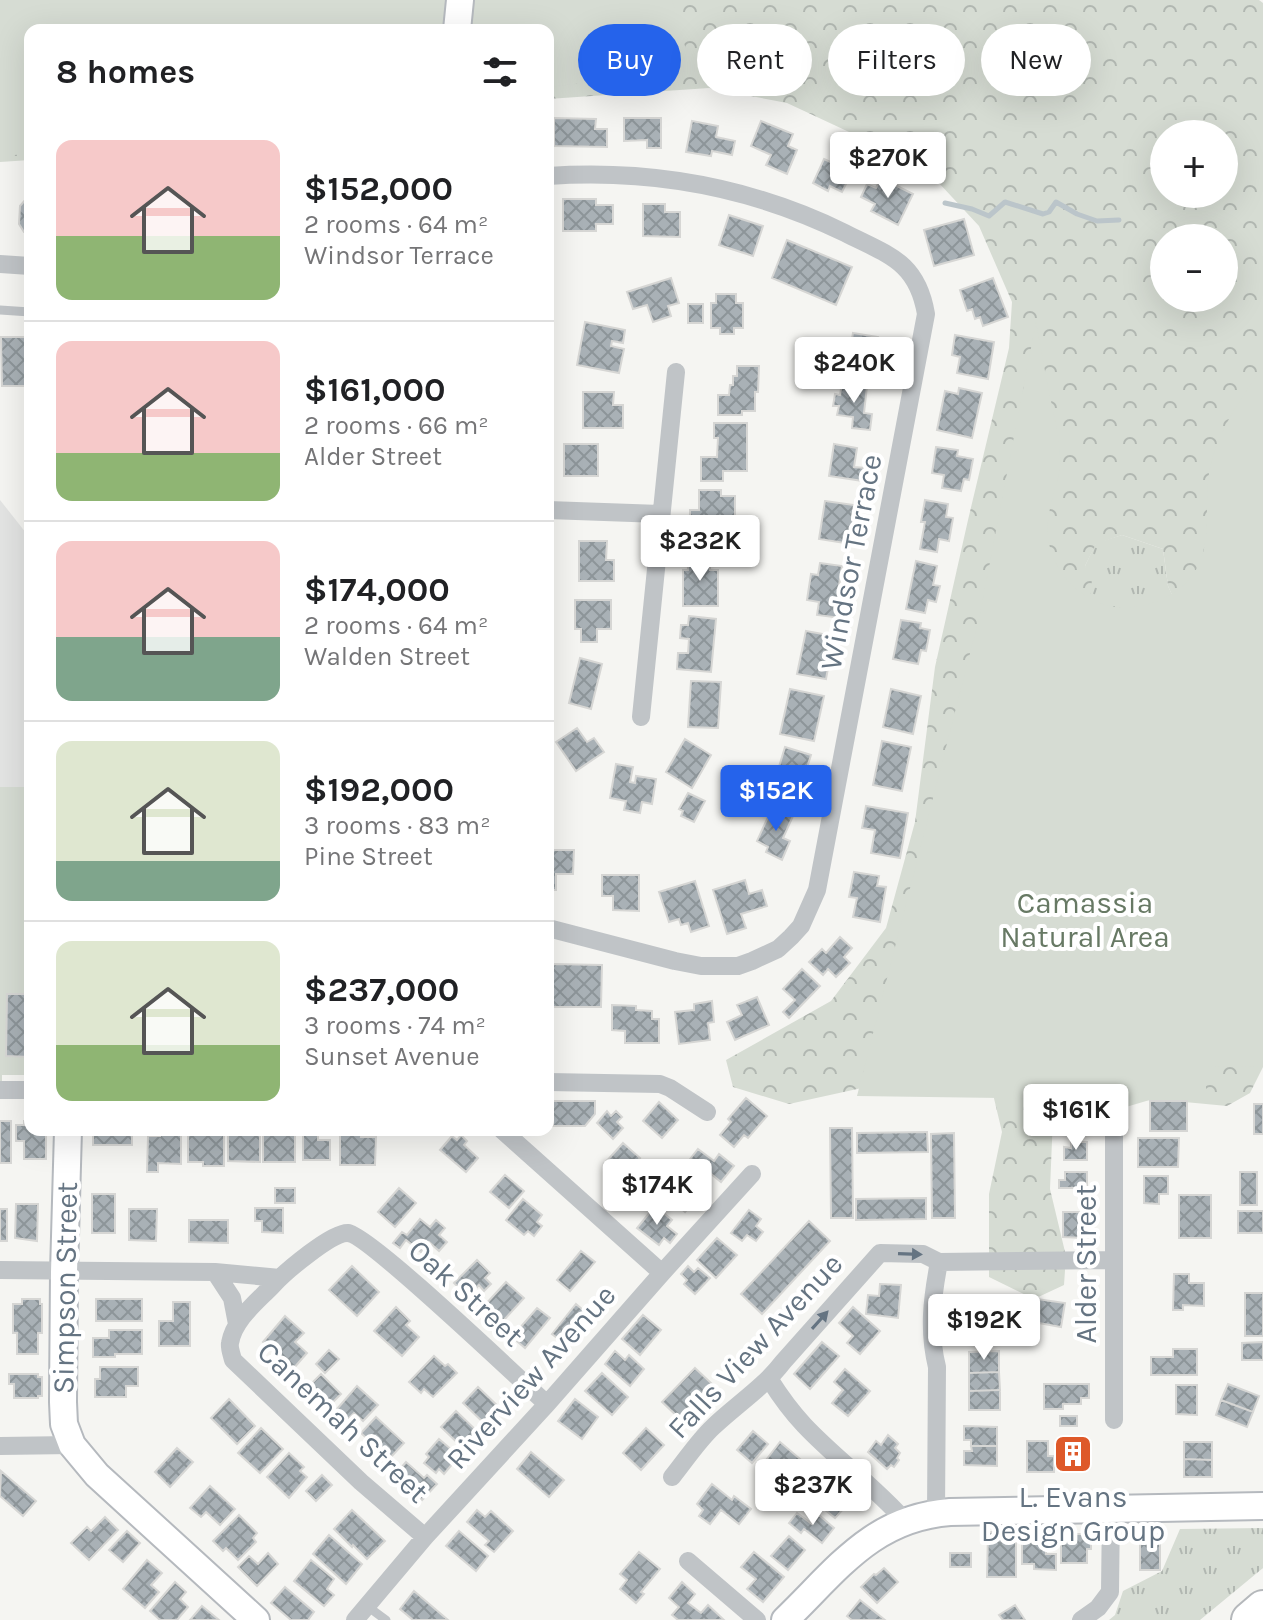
<!DOCTYPE html>
<html lang="en">
<head>
<meta charset="utf-8">
<style>
	:root { --surface:#fff; --page:#f2f2f2; --text:#202124; --muted:#757577; --line:#e0e0e0; --accent:#2563eb }
	body { margin:0; font-family:Karla,sans-serif; background:var(--page); color:var(--text); height:100vh; display:flex; flex-direction:column; font-size:30px; white-space:nowrap }
	* { box-sizing:border-box; margin:0 }
	p { font-size:26px; color:var(--muted) }
	.icon { flex:none; width:44px; height:44px; fill:none; stroke:currentColor; stroke-width:2; stroke-linecap:round; stroke-linejoin:round }
	.map { position:relative; flex:1; overflow:hidden }
	.details { position:absolute; left:24px; top:24px; width:530px; height:1112px; display:flex; flex-direction:column; background:var(--surface); border-radius:16px; box-shadow:0 8px 32px #0002 }
	.details>* { flex:none }
	.banner { position:absolute; left:578px; top:24px; width:564px; height:72px; display:flex; gap:16px }
	.controls { position:absolute; left:1150px; top:120px; display:grid; gap:16px }
	.controls a { display:grid; place-items:center; width:88px; height:88px; border-radius:50%; background:var(--surface); box-shadow:0 8px 32px #0002; font-size:40px }
	.price { position:absolute; translate:-50% -68px; padding:0 18px; border-radius:8px; background:#fff; color:#222; font-size:26px; line-height:52px; filter:drop-shadow(0 2px 4px #0008) }
	.price::after { content:''; position:absolute; left:50%; top:48px; width:24px; height:18px; margin-left:-12px; background:inherit; clip-path:polygon(0 0,100% 0,50% 100%) }
	.price.current { background:var(--accent); color:#fff }
	ul { padding:0; list-style:none }
	li { display:flex; align-items:center; gap:24px; height:200px; padding:0 32px }
	li+li { border-top:2px solid var(--line) }
	li span { display:grid; place-items:center; flex:none; width:224px; height:160px; border-radius:16px; color:#555 }
	li>.icon { margin-inline-start:auto }
	span .icon { width:96px; height:96px; fill:#fffc; stroke-width:1 }
	li b { font-size:34px }
	h2 { display:flex; justify-content:space-between; align-items:center; height:96px; padding:0 32px; font-size:34px }
	.pill { padding:0 28px; border-radius:36px; background:var(--surface); box-shadow:0 8px 32px #0002; font-size:28px; line-height:72px }
	.pill.current { background:var(--accent); color:#fff }
	.map>svg:first-child { display:block }
	.built { fill:#e3e4e3 }
	.grass { fill:url(#grass-tufts) }
	.forest { fill:url(#forest-crowns); fill-rule:evenodd }
	.green { fill:#d6dcd3 }
	.lines { fill:none; stroke-linecap:round; stroke-linejoin:round }
	.stream { stroke:#bbc5ca; stroke-width:5 }
	.building { fill:url(#building-cross-hatch); stroke:#d6d6d4; stroke-width:2 }
	.secondary-casing { stroke:#b5b9be; stroke-width:30 }
	.highway-casing { stroke:#b5b8bb; stroke-width:38 }
	.lane { stroke:#c0c4c7; stroke-width:9 }
	.street { stroke:#c0c4c7; stroke-width:18 }
	.secondary { stroke:#fff; stroke-width:26 }
	.highway { stroke:#fff; stroke-width:34 }
	.oneway { fill:#657482 }
	.labels { text-anchor:middle; stroke-width:8; stroke-linejoin:round; paint-order:stroke }
	.street-label { font-size:30px; fill:#657482; stroke:#fff }
	.park-label { font-size:30px; fill:#677964; stroke:#fff }
	.poi-label { font-size:30px; fill:#657482; stroke:#fff }
</style>
</head>
<body>
<div class="map">
<svg width="1263" height="1620" viewBox="0 0 1263 1620">
	<defs>
		<pattern id="grass-tufts" width="24" height="20" patternUnits="userSpaceOnUse" patternTransform="scale(2)"><rect width="24" height="20" fill="#d6dcd3"/><path d="M3 7l-1-3M5 7V3M7 7l1-3M15 17l-1-3M17 17v-4M19 17l1-3" fill="none" stroke="#b1b7b1"/></pattern>
		<pattern id="forest-crowns" width="20" height="18" patternUnits="userSpaceOnUse" patternTransform="scale(2)"><rect width="20" height="18" fill="#d6dcd3"/><path d="M2 6a3 3 0 1 1 6 0M12 15a3 3 0 1 1 6 0" fill="none" stroke="#b1b7b1"/></pattern>
		<pattern id="building-cross-hatch" width="8" height="8" patternUnits="userSpaceOnUse" patternTransform="scale(2)"><rect width="8" height="8" fill="#a9b1b6"/><path d="M0 0l8 8M0 8l8-8" fill="none" stroke="#8d9599"/></pattern>
	</defs>
	<rect width="100%" height="100%" fill="#f5f5f2"/>
	<!-- built -->
	<path class="built" d="M0,500L30,538V787H0Z"/>
	<!-- grass -->
	<path class="grass" d="M1122,535L1163,549L1168,586L1176,603L1089,618L1085,566L1096,543Z
		M1263,1528V1568L1200,1620H1109L1115,1615L1123,1591L1162,1571L1180,1529Z"/>
	<!-- forest -->
	<path class="forest" d="M0,0H1259L1263,3V1067L1250,1093L1227,1106L1153,1099L1126,1107L1060,1091L1053,1117L1050,1189L1066,1256L1064,1285L1034,1299L989,1277V1194L1002,1132L992,1090L880,1084L789,1104L733,1087L726,1060L831,1001L886,928L915,822L935,667L968,520L1009,348L1012,302L979,226L924,167L787,103L709,88L548,99V30H30V160L0,162ZM1164,134H1224V194H1164ZM1164,238H1224V298H1164ZM1122,535L1163,549L1168,586L1176,604L1089,618L1092,579L1085,566L1096,544Z"/>
	<!-- green -->
	<path class="green" d="M0,0H672L692,71L548,87V30H30V152L0,158Z
		M1036,322C1041,350 1046,378 1052,406C1055,422 1060,439 1060,455C1062,476 1052,494 1049,514C1039,564 1083,613 1134,607C1160,604 1186,590 1198,566C1211,540 1205,509 1208,481C1213,437 1238,403 1263,367V1067L1206,1066V1101L857,1096L980,614Z
		M0,787H30V1075H2V1081H0Z"/>
	<g class="lines">
		<!-- stream -->
		<path class="stream" d="M945,203L972,209L989,216L1005,202L1043,214L1049,212L1056,202L1077,214L1097,221L1119,220"/>
	</g>
	<!-- building -->
	<path class="building" d="M554,118L596,119L595,129H607V147L554,146Z
		M624,118H661V148H647V140L624,141Z
		M692,121L718,126L716,137L735,141L732,155L712,151L711,156L686,152Z
		M761,121L793,134L788,146L797,150L787,174L766,165L771,155L751,146Z
		M824,159L852,172L842,192L830,186L828,191L813,183Z
		M881,178L913,194L898,225L871,211L875,204L861,197L867,184L876,188Z
		M26,199H30V232H24L19,224L20,206Z
		M563,199H596V205H613V224H596V231H563Z
		M643,204H665V212H680V237L643,236Z
		M729,215L763,226L753,256L719,245Z
		M964,219L974,255L934,266L924,230Z
		M787,240L852,267L836,305L772,278Z
		M671,278L679,303L668,306L671,316L653,322L647,305L633,309L627,292Z
		M993,278L1008,317L983,326L980,317L975,319L972,309L967,311L960,290Z
		M716,294H736V303H743V328H734V334H720V328H711V303H716Z
		M688,304H703V323H688Z
		M585,322L625,330L623,343L612,341L611,346L624,349L619,373L577,365Z
		M853,333L878,337L872,372L847,368Z
		M955,335L994,342L988,379L957,373L960,357L952,355Z
		M1,337H26V345H30V386H2Z
		M737,366H759L758,392H755V411H742V415H718V395H729L730,385H733V376H737Z
		M842,383L867,386L864,413L872,414L870,430L852,428L853,417L837,415L839,406H833L835,394L840,395Z
		M959,388L982,393L972,438L937,430L945,391L958,394Z
		M583,392H614L613,405H623V428H583Z
		M714,423H747V471H723V481H701V457H717L718,438H714Z
		M564,444H598V476H564Z
		M834,444L857,448L854,467L865,468L863,481L829,476Z
		M936,447L958,450L957,456L973,459L969,480L964,479L961,491L942,488L944,475L932,473Z
		M699,490H721V496H735V528L690,529V510H699Z
		M925,500L948,504L946,517L953,518L949,541L939,539L937,552L920,549L925,522H921Z
		M825,501L854,505L852,517L862,519L858,545L819,539Z
		M579,541H607L606,560H614V581H579Z
		M688,556H710V570H718V606H683V570H688Z
		M916,561L937,566L933,585L940,586L936,602L928,600L925,613L906,609Z
		M820,563L842,566L838,592L845,593L841,618L817,615L819,602L807,600L811,574L818,575Z
		M575,600H611V629H597V642H581V629H575Z
		M689,616L716,619L711,672L677,669L678,653H688L689,639L680,638L681,625H688Z
		M901,620L921,623L920,628L930,630L926,651L921,650L918,664L893,659Z
		M806,631L834,636L826,679L797,674Z
		M580,658L602,664L591,709L569,703Z
		M691,681L721,682L718,728L688,727Z
		M790,689L824,696L814,741L780,734Z
		M891,689L921,696L913,734L883,727Z
		M577,728L587,742L594,738L604,752L576,771L556,742Z
		M685,739L711,755L692,788L666,772Z
		M882,741L911,747L902,791L873,785Z
		M785,747L811,755L795,806L763,796L769,778L775,780Z
		M616,764L633,767L630,782L635,783L636,776L656,779L652,804L642,802L640,813L624,810L626,801L610,798Z
		M688,793L705,801L694,822L681,816L683,811L679,809Z
		M773,806L793,816L783,838L790,841L782,860L766,852L768,847L757,841Z
		M866,806L908,813L900,858L871,853L875,830L862,828Z
		M548,850H574L573,874H556V890H548Z
		M854,872L879,876L877,886L886,887L880,922L853,917L857,898L849,897Z
		M602,875H639V911L613,910V896H602Z
		M745,880L749,894L762,890L767,906L741,914L746,928L727,934L713,890Z
		M695,881L709,926L691,932L688,923L681,925L679,919L669,922L659,892Z
		M840,937L852,948L844,957L850,963L836,977L828,969L823,975L809,962L822,949L826,953Z
		M552,964L602,965L601,1007H552Z
		M802,969L820,986L789,1018L783,1012L795,1000L783,989Z
		M7,994H30V1057L6,1056Z
		M757,997L769,1025L735,1040L727,1022L742,1015L737,1005Z
		M712,1001L714,1022L708,1023L710,1040L679,1044L675,1012L694,1010V1004Z
		M612,1005L636,1006V1010L652,1011V1019H659V1043H625V1031L612,1030Z
		M746,1098L767,1116L748,1138L744,1135L734,1147L720,1135L731,1122L728,1119Z
		M548,1101H595V1114L585,1126H553V1122H548Z
		M1150,1101H1187V1131H1150Z
		M659,1102L678,1120L662,1138L643,1121Z
		M1065,1102H1087V1121H1077V1126H1065Z
		M1254,1104H1263V1134H1254Z
		M607,1111L611,1116L616,1111L622,1117L617,1122L623,1128L613,1139L597,1123Z
		M0,1121H11V1163H0Z
		M24,1121H30V1130H46V1159H24V1141H16V1125H24Z
		M830,1128H852L853,1218H831Z
		M93,1130H122V1133H132V1145H93Z
		M160,1130H181V1164L158,1163V1172H147L148,1136H160Z
		M188,1130H207V1135H224V1166H203V1162H188Z
		M228,1130H246V1133H260V1162L228,1161Z
		M278,1130H292V1133H295V1162H263V1133H278Z
		M303,1130H318V1140H330V1160H303Z
		M340,1130H362L361,1137H376L375,1165H340Z
		M927,1132L928,1152L857,1153V1133Z
		M954,1133L955,1218H932L931,1134Z
		M461,1135L467,1141L464,1145L478,1158L466,1172L440,1150L452,1136L457,1140Z
		M1138,1138H1179L1178,1167H1138Z
		M1071,1142H1087V1160H1064V1147L1071,1148Z
		M623,1143L640,1158L621,1179L604,1164Z
		M698,1149L714,1161L719,1154L734,1166L721,1182L705,1169L701,1175L687,1163Z
		M1065,1172H1087V1188H1059V1180H1065Z
		M1240,1172H1257V1205H1240Z
		M505,1175L524,1191L509,1208L490,1192Z
		M1144,1176H1168V1194H1159V1204L1144,1203Z
		M679,1178L698,1196L685,1212L665,1194Z
		M275,1188H295V1203H275Z
		M399,1188L416,1203L395,1227L378,1212Z
		M92,1194H115V1233H92Z
		M1179,1195H1211V1238H1179Z
		M926,1198V1219L856,1220V1199Z
		M523,1199L542,1215L537,1222L542,1226L534,1236L528,1231L524,1235L506,1220Z
		M16,1204H38L37,1241L15,1238Z
		M655,1206L672,1220L667,1226L677,1234L670,1243L664,1238L659,1245L637,1228Z
		M255,1208H283V1233L262,1232V1221H255Z
		M0,1209H7V1241H0Z
		M129,1209H157L156,1241L129,1240Z
		M749,1210L761,1219L756,1226L763,1232L756,1241L747,1235L742,1241L731,1233Z
		M1238,1211H1263V1233H1238Z
		M1063,1212H1084V1221H1092V1229H1084V1238L1063,1237Z
		M420,1219L430,1227L436,1220L445,1228L439,1235L447,1242L439,1251L429,1242L421,1252L406,1240L400,1248L393,1243L402,1232L407,1235Z
		M189,1220H228V1243L189,1242Z
		M809,1221L830,1241L762,1314L741,1294Z
		M717,1238L737,1255L716,1278L697,1260Z
		M581,1251L595,1262L570,1291L557,1280Z
		M477,1260L490,1273L485,1278L491,1284L484,1291L479,1285L468,1297L454,1283Z
		M352,1266L379,1292L357,1316L329,1290Z
		M688,1266L694,1272L698,1268L710,1278L695,1294L684,1284L687,1280L681,1274Z
		M1174,1274H1189V1283H1204V1306L1183,1305V1310H1173Z
		M506,1282L524,1298L503,1321L485,1305Z
		M880,1284L901,1285L898,1318L866,1314L868,1295L879,1296Z
		M1245,1293H1263V1336H1245Z
		M22,1299H40V1304H42V1333H38V1354H17V1333H13V1304H22Z
		M96,1299H142V1321H96Z
		M1037,1299L1065,1303L1061,1327L1033,1322Z
		M173,1302H190V1346H159V1321H173Z
		M576,1304L589,1315L565,1344L552,1334Z
		M396,1307L410,1321L406,1325L419,1337L402,1356L374,1331Z
		M853,1307L880,1331L860,1354L847,1343L853,1336L839,1323Z
		M537,1308L550,1318L525,1348L512,1337Z
		M643,1315L661,1330L640,1355L622,1339Z
		M285,1316L304,1333L295,1342L307,1353L293,1369L263,1342Z
		M109,1330H142V1354H115V1357H93V1338H109Z
		M822,1342L839,1356L810,1389L794,1374Z
		M1263,1342V1360H1242V1343Z
		M1173,1349H1197V1375H1151V1357H1173Z
		M329,1350L339,1359L325,1373L316,1364Z
		M615,1351L625,1360L629,1355L644,1369L630,1386L605,1364Z
		M999,1351V1372L969,1373V1352Z
		M434,1356L445,1366L448,1364L457,1373L433,1397L424,1389L421,1393L409,1382Z
		M100,1367H138V1386H126V1397H95V1379H100Z
		M695,1368L712,1384L679,1418L662,1402Z
		M845,1369L870,1391L848,1416L832,1403L843,1390L834,1382Z
		M999,1372L1000,1390L969,1391V1373Z
		M602,1373L628,1397L612,1415L585,1391Z
		M9,1374H38V1377H42V1396H38V1398H14V1384H9Z
		M321,1374L341,1394L327,1408L321,1402L315,1408L308,1401L312,1397L305,1390Z
		M1044,1384H1089V1398H1081V1404H1063V1409H1044Z
		M1228,1384L1259,1396L1253,1412L1221,1400Z
		M1176,1385H1197V1415L1176,1414Z
		M357,1386L378,1405L363,1421L354,1413L348,1419L337,1409Z
		M478,1387L502,1410L487,1426L463,1403Z
		M1000,1390V1410H969V1391Z
		M229,1399L255,1426L237,1444L211,1418Z
		M575,1399L598,1417L582,1439L558,1421Z
		M1221,1400L1253,1412L1247,1427L1216,1415Z
		M456,1411L480,1434L465,1450L441,1427Z
		M1060,1416H1077V1426H1060Z
		M376,1417L404,1443L389,1459L361,1433Z
		M964,1426L997,1427V1446H971V1440H964Z
		M261,1428L283,1449L260,1473L238,1453Z
		M646,1428L664,1445L641,1470L623,1453Z
		M753,1431L768,1444L752,1463L737,1450Z
		M888,1435L898,1444L895,1448L900,1453L897,1458L899,1460L894,1467L891,1465L887,1469L868,1452L876,1441L881,1445Z
		M439,1439L459,1456L444,1474L439,1469L436,1473L424,1463L429,1457L426,1454Z
		M1064,1440H1082V1470L1064,1469Z
		M1027,1441H1048V1456H1054V1472H1027Z
		M780,1442L806,1464L791,1481L766,1460Z
		M1184,1442H1212V1460L1184,1459Z
		M971,1446H997V1466L964,1465V1451H972Z
		M177,1448L193,1462L170,1487L155,1472Z
		M531,1452L564,1480L549,1497L517,1469Z
		M289,1453L304,1467L300,1471L307,1477L289,1498L267,1477Z
		M1184,1459L1212,1460V1477H1184Z
		M406,1462L424,1478L427,1475L437,1484L422,1500L394,1476Z
		M1,1471L36,1501L23,1516L0,1496Z
		M322,1475L332,1485L316,1501L306,1491Z
		M817,1477L826,1486L831,1479L854,1497L835,1518L818,1504L821,1500L816,1496L809,1501L799,1494Z
		M712,1484L732,1500L734,1496L751,1509L739,1524L721,1510L710,1524L699,1516L703,1510L697,1504Z
		M210,1486L235,1509L220,1525L206,1512L201,1517L190,1508Z
		M352,1510L385,1541L367,1559L353,1545L352,1547L334,1529Z
		M477,1510L485,1517L491,1511L513,1531L494,1552L485,1545L489,1541L467,1522Z
		M797,1513L812,1524L819,1515L834,1528L822,1543L804,1529L801,1533L789,1523Z
		M239,1515L257,1533L253,1538L256,1542L238,1560L226,1548L223,1551L213,1541Z
		M105,1517L118,1530L89,1560L71,1543L87,1527L91,1531Z
		M127,1531L140,1543L123,1562L109,1550Z
		M459,1531L488,1556L476,1571L446,1546Z
		M988,1532L1016,1533V1577H987Z
		M1074,1534H1091V1549H1087V1563H1061V1540H1074Z
		M1140,1534H1160V1570H1140Z
		M329,1535L362,1564L346,1584L313,1554Z
		M1022,1535H1046V1554H1056V1570L1034,1569V1564H1022Z
		M789,1536L805,1550L788,1570L771,1556Z
		M639,1552L660,1569L641,1592L644,1594L636,1603L620,1589L627,1580L620,1574Z
		M754,1552L784,1577L763,1602L747,1589L756,1579L741,1567Z
		M268,1553L278,1564L257,1586L238,1567L249,1556L258,1564Z
		M950,1553H971V1567H950Z
		M147,1560L162,1573L151,1585L159,1592L145,1608L123,1589Z
		M311,1560L334,1579L327,1589L334,1595L324,1606L294,1581Z
		M884,1568L898,1582L877,1603L861,1587L874,1574L876,1575Z
		M175,1582L186,1592L180,1599L188,1607L177,1620H160L150,1611Z
		M682,1582L695,1594L688,1603L701,1613L708,1605L724,1620H678L672,1615L679,1607L669,1598Z
		M285,1587L314,1612L308,1620H291L271,1603Z
		M414,1591L448,1620H413L400,1609Z
		M860,1600L885,1620H852L847,1616Z
		M1015,1605L1025,1620H1003L999,1615Z
		M202,1606L219,1620H190Z"/>
	<g class="lines">
		<!-- secondary casing -->
		<g class="secondary-casing">
			<path id="secondary" d="M457,30L460,0
				M68,1130L64,1272L63,1402L64,1424L72,1445L97,1475L256,1620
				M785,1620C837,1570 872,1518 950,1512L1263,1506"/>
		</g>
		<!-- highway casing -->
		<g class="highway-casing">
			<path id="highway" d="M1249,1620L1263,1608"/>
		</g>
		<!-- lane -->
		<path class="lane" d="M0,310L30,312
			M367,1606L386,1620"/>
		<!-- street -->
		<path class="street" d="M548,176C652,169 751,187 845,233C888,255 917,261 926,314L817,890L801,926L791,937L778,949L752,961L738,966H701L675,961L548,928
			M0,264L30,266
			M548,510L660,514
			M641,717L676,372
			M548,1082L660,1084L670,1088L707,1112
			M0,1090H30
			M502,1130L662,1273
			M0,1270L215,1272L280,1278
			M215,1272L232,1298L237,1324
			M770,1380C780,1396 791,1411 804,1425C836,1459 874,1486 905,1521
			M1114,1420V1109
			M0,1446L72,1445
			M672,1477C685,1461 698,1441 713,1427C736,1405 764,1387 783,1362L880,1253L923,1254L939,1262L1114,1260
			M936,1513L937,1367C928,1330 932,1299 939,1262
			M425,1537L361,1482L233,1360C232,1355 229,1348 230,1343C234,1319 258,1301 273,1285C285,1272 332,1232 348,1233C369,1235 520,1380 547,1404
			M688,1561L757,1620
			M355,1620L425,1537L547,1404L662,1273L752,1174
			M1081,1620L1098,1608L1110,1592L1111,1509"/>
		<!-- secondary -->
		<use href="#secondary" class="secondary"/>
		<!-- highway -->
		<use href="#highway" class="highway"/>
	</g>
	<!-- one-way arrows -->
	<defs><path id="oneway-solid" d="M-6-.8H1V-3.2L6.5 0L1 3.2V.8H-6Z" transform="scale(2)"/></defs>
	<g class="oneway">
		<use href="#oneway-solid" transform="translate(910 1254) rotate(2)"/>
		<use href="#oneway-solid" transform="translate(820 1320) rotate(-48)"/>
	</g>
	<!-- icons -->
	<defs>
		<g id="building-square" transform="scale(2)"><rect x="-9" y="-9" width="18" height="18" rx="4" fill="#de5929" stroke="#fff"/><path d="M-4-6H4V6H1V3H-1V6H-4ZM-2.5-4.3h1.7v1.8h-1.7ZM.8-4.3h1.7v1.8H.8ZM-2.5-1h1.7V.8h-1.7ZM.8-1h1.7V.8H.8Z" fill="#fff"/></g>
	</defs>
	<g fill-rule="evenodd">
		<use href="#building-square" x="1073" y="1454"/>
	</g>
	<g class="labels">
		<!-- street labels -->
		<g class="street-label">
			<text transform="translate(851 562) rotate(-79)" y="10">Windsor Terrace</text>
			<text transform="translate(1086 1264) rotate(-90)" y="10">Alder Street</text>
			<text transform="translate(65 1288) rotate(-89)" y="10">Simpson Street</text>
			<text transform="translate(466 1293) rotate(42)" y="10">Oak Street</text>
			<text transform="translate(755 1346) rotate(-47)" y="10">Falls View Avenue</text>
			<text transform="translate(531 1377) rotate(-48)" y="10">Riverview Avenue</text>
			<text transform="translate(343 1422) rotate(43)" y="10">Canemah Street</text>
		</g>
		<!-- park labels -->
		<g class="park-label">
			<text x="1085" y="913">Camassia<tspan x="1085" dy="34">Natural Area</tspan></text>
		</g>
		<!-- poi labels -->
		<g class="poi-label">
			<text x="1073" y="1507">L. Evans<tspan x="1073" dy="34">Design Group</tspan></text>
		</g>
	</g>
</svg>
<div class="controls">
<a>+</a>
<a>−</a>
</div>
<b class="price" style="left:888px;top:200px">$270K</b>
<b class="price" style="left:854px;top:405px">$240K</b>
<b class="price" style="left:700px;top:583px">$232K</b>
<b class="price current" style="left:776px;top:833px">$152K</b>
<b class="price" style="left:1076px;top:1152px">$161K</b>
<b class="price" style="left:657px;top:1227px">$174K</b>
<b class="price" style="left:984px;top:1362px">$192K</b>
<b class="price" style="left:813px;top:1527px">$237K</b>
<div class="banner">
<a class="pill current">Buy</a>
<a class="pill">Rent</a>
<a class="pill">Filters</a>
<a class="pill">New</a>
</div>
<section class="details">
<h2>8 homes<svg class="icon" aria-label="filters" viewBox="0 0 24 24"><path d="M4 7h16M4 17h16"/><circle cx="9" cy="7" r="2"/><circle cx="15" cy="17" r="2"/></svg></h2>
<ul>
<li><span style="background:linear-gradient(#f6c9c9 60%,#8fb573 0)"><svg class="icon" aria-label="home" viewBox="0 0 24 24"><path d="M3 11l9-7 9 7M6 9v11h12V9"/></svg></span><div><b>$152,000</b><p>2 rooms · 64 m²</p><p>Windsor Terrace</p></div></li>
<li><span style="background:linear-gradient(#f6c9c9 70%,#8fb573 0)"><svg class="icon" aria-label="home" viewBox="0 0 24 24"><path d="M3 11l9-7 9 7M6 9v11h12V9"/></svg></span><div><b>$161,000</b><p>2 rooms · 66 m²</p><p>Alder Street</p></div></li>
<li><span style="background:linear-gradient(#f6c9c9 60%,#7fa58c 0)"><svg class="icon" aria-label="home" viewBox="0 0 24 24"><path d="M3 11l9-7 9 7M6 9v11h12V9"/></svg></span><div><b>$174,000</b><p>2 rooms · 64 m²</p><p>Walden Street</p></div></li>
<li><span style="background:linear-gradient(#dfe7d0 75%,#7fa58c 0)"><svg class="icon" aria-label="home" viewBox="0 0 24 24"><path d="M3 11l9-7 9 7M6 9v11h12V9"/></svg></span><div><b>$192,000</b><p>3 rooms · 83 m²</p><p>Pine Street</p></div></li>
<li><span style="background:linear-gradient(#dfe7d0 65%,#8fb573 0)"><svg class="icon" aria-label="home" viewBox="0 0 24 24"><path d="M3 11l9-7 9 7M6 9v11h12V9"/></svg></span><div><b>$237,000</b><p>3 rooms · 74 m²</p><p>Sunset Avenue</p></div></li>
</ul>
</section>
</div>
</body>
</html>
